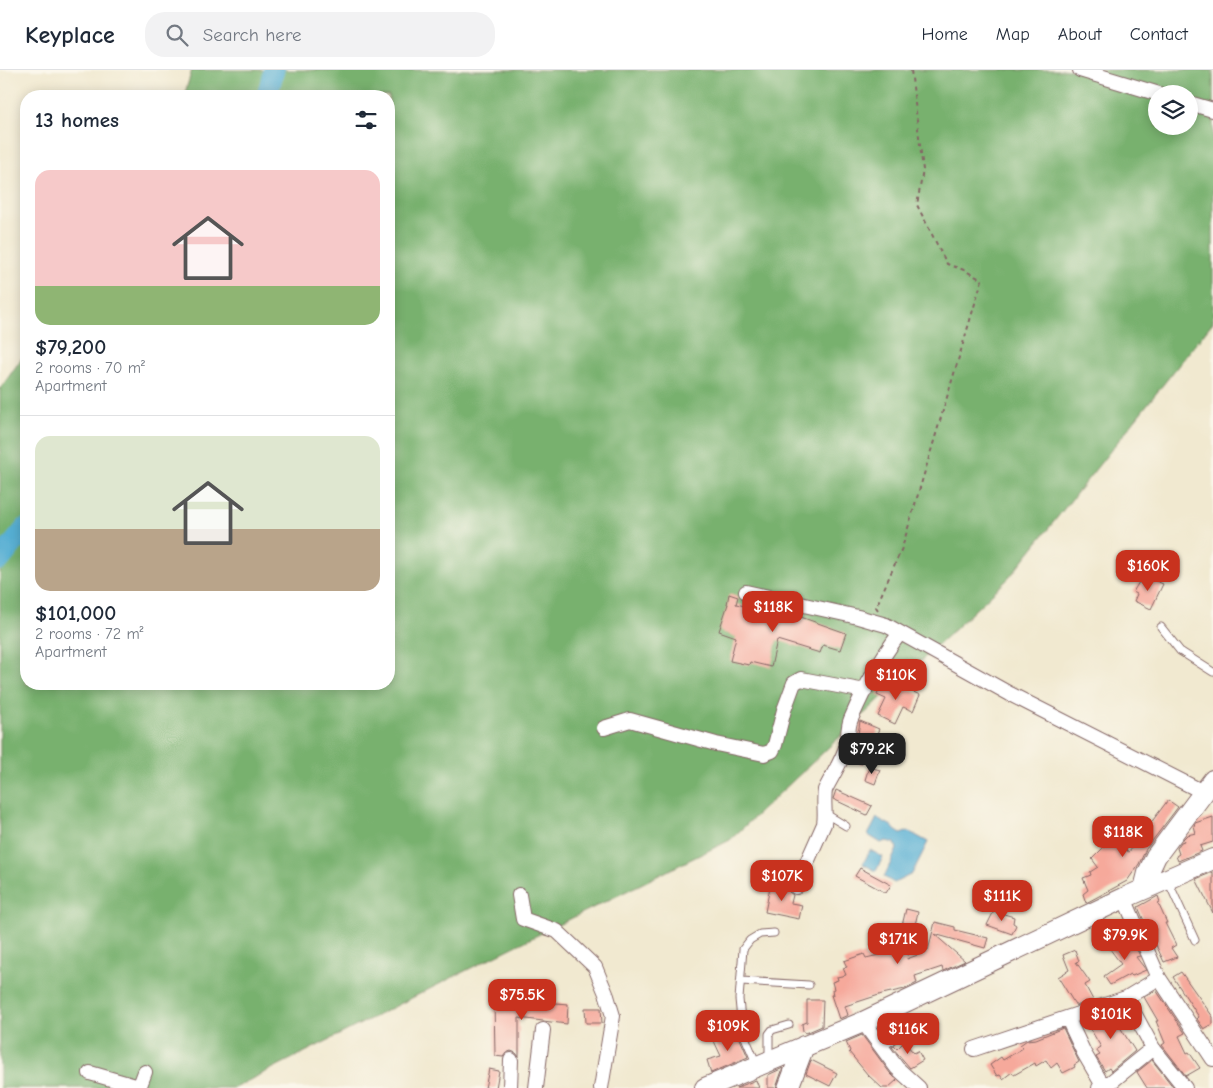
<!DOCTYPE html>
<html lang="en">
<head>
<meta charset="utf-8">
<style>
	:root { --surface:#fff; --page:#f2f2f3; --text:#1f2937; --muted:#747a83; --line:#e0e1e3; --accent:#c8321e }
	body { margin:0; font-family:"Comic Neue",sans-serif; background:var(--page); color:var(--text); height:100vh; display:flex; flex-direction:column; font-size:19px; white-space:nowrap }
	* { box-sizing:border-box; margin:0 }
	p { font-size:16px; color:var(--muted) }
	.icon { flex:none; width:28px; height:28px; fill:none; stroke:currentColor; stroke-width:2; stroke-linecap:round; stroke-linejoin:round }
	.map { position:relative; flex:1; overflow:hidden }
	.side { position:absolute; left:20px; top:20px; width:375px; height:600px; display:flex; flex-direction:column; background:var(--surface); border-radius:20px; box-shadow:0 2px 12px #0003 }
	.side>* { flex:none }
	.buttons { position:absolute; left:1148px; top:15px; display:grid; gap:10px }
	.buttons a { display:grid; place-items:center; width:50px; height:50px; border-radius:50%; background:var(--surface); box-shadow:0 2px 12px #0003; font-size:25px }
	.price { position:absolute; translate:-50% -42px; padding:0 11px; border-radius:10px; background:var(--accent); color:#fff; font-size:16px; line-height:32px; filter:drop-shadow(0 1px 2px #0008) }
	.price::after { content:''; position:absolute; left:50%; top:30px; width:15px; height:11px; margin-left:-8px; background:inherit; clip-path:polygon(0 0,100% 0,50% 100%) }
	.price.on { background:#222; color:#fff }
	ul { padding:0; list-style:none }
	li { display:grid; align-content:center; gap:10px; height:265px; padding:0 15px }
	li+li { border-top:1px solid var(--line) }
	li span { display:grid; place-items:center; height:155px; border-radius:15px; color:#555 }
	li>.icon { margin-inline-start:auto }
	span .icon { width:90px; height:90px; fill:#fffc; stroke-width:1 }
	li b { font-size:21px }
	h2 { display:flex; justify-content:space-between; align-items:center; height:60px; padding:0 15px; font-size:21px }
	header { display:flex; align-items:center; gap:30px; box-sizing:border-box; height:70px; padding:0 25px; background:var(--surface); border-bottom:1px solid var(--line) }
	header strong { font-size:24px }
	nav { display:flex; gap:28px; margin-inline-start:auto; font-size:18px }
	.search { width:350px; height:45px; background:var(--page); display:flex; align-items:center; gap:12px; box-sizing:border-box; padding:0 18px; border-radius:20px; color:var(--muted); font-size:19px }
	.map>svg:first-child { display:block }
	.forest { fill:#78b16e; stroke:#61684c; fill-rule:evenodd }
	.water { fill:#56afd3; stroke:#50677f }
	.lines { fill:none; stroke-linecap:round; stroke-linejoin:round }
	.river { stroke:#56afd3; stroke-width:21 }
	.building { fill:#f6a99b }
	.lane-casing { stroke:#846665; stroke-width:9 }
	.street-casing { stroke:#846665; stroke-width:16 }
	.secondary-casing { stroke:#846665; stroke-width:22 }
	.path { stroke:#846665; stroke-width:2; stroke-dasharray:4 4; stroke-linecap:butt }
	.lane { stroke:#fff; stroke-width:7 }
	.street { stroke:#fff; stroke-width:14 }
	.secondary { stroke:#fff; stroke-width:20 }
</style>
</head>
<body>
<header>
<strong>Keyplace</strong>
<div class="search"><svg class="icon" aria-label="search" viewBox="0 0 24 24"><circle cx="10" cy="10" r="6"/><path d="M15 15l6 6"/></svg>Search here</div>
<nav><a>Home</a><a>Map</a><a>About</a><a>Contact</a></nav>
</header>
<div class="map">
<svg width="1213" height="1018" viewBox="0 0 1213 1018">
	<rect width="100%" height="100%" fill="#fbf7ec"/>
	<filter id="ink" filterUnits="userSpaceOnUse"><feTurbulence type="fractalNoise" baseFrequency=".02" numOctaves="2"/><feDisplacementMap in="SourceGraphic" scale="10" xChannelSelector="R" yChannelSelector="G"/><feConvolveMatrix kernelMatrix="1 2 1 2 8 2 1 2 1" color-interpolation-filters="sRGB"/></filter>
	<filter id="wash" filterUnits="userSpaceOnUse"><feTurbulence type="fractalNoise" baseFrequency=".0096" numOctaves="4" result="noise"/><feDisplacementMap in="SourceGraphic" scale="20" xChannelSelector="R" yChannelSelector="G"/><feGaussianBlur stdDeviation="1.12" result="paint"/><feColorMatrix in="noise" values="0 0 0 0 0 0 0 0 0 0 0 0 0 0 0 0 0 1.4 0 .05"/><feComposite in="paint" operator="in"/></filter>
	<g filter="url(#wash)">
		<rect width="100%" height="100%" fill="#f1e9d0"/>
		<!-- forest -->
		<path class="forest" d="M192,0H1213V252L1009,508L730,770L473,897L234,1018H0V319L26,282V614H389V26H184ZM1156,24H1189V56H1156Z"/>
		<!-- water -->
		<path class="water" d="M877,748L892,756L895,760L901,764L908,761L928,772L912,804L894,813L884,807L897,779L895,773L886,771L881,773L868,765Z
			M870,780L883,787L876,801L863,794Z"/>
		<g class="lines">
			<!-- river -->
			<path class="river" d="M267,26L274,0
				M0,490L26,458"/>
		</g>
		<g id="blocks">
			<!-- building -->
			<path class="building" d="M1145,506L1163,514L1151,539L1134,531L1137,524L1133,522L1139,512L1142,514Z
				M729,524L738,527L736,534L767,541V539L798,546L846,563L840,580L823,575L820,583L777,570L771,597L750,592L749,595L730,591L736,567L719,561L728,534H727Z
				M884,609L920,625L913,641L903,637L895,654L878,646L886,629L877,625Z
				M860,651L879,659L873,672L870,671L862,694L850,690L856,677Z
				M869,697L880,700L875,714L865,710Z
				M836,720L872,736L867,745L833,729Z
				M1168,730L1178,737L1146,779L1139,794L1127,811L1086,833L1083,824L1088,820L1083,808L1091,805L1090,802L1098,797L1092,789L1110,771L1129,782Z
				M1213,747V772L1200,776L1202,781L1178,791L1176,786L1179,784L1177,778L1181,772L1184,771L1183,769L1187,765L1196,763L1194,756L1195,753Z
				M860,798L891,815L886,823L855,806Z
				M1213,802V843L1196,809Z
				M771,812L788,816L789,822L793,825L791,833L802,835L799,849L765,842Z
				M1158,826L1160,832L1158,833L1167,853H1165L1176,875L1171,878L1177,887L1164,892L1156,875L1155,876L1138,837Z
				M906,839L918,842L907,889L928,881L935,852L955,857V860L988,868L985,878L934,864L965,891L943,901L942,897L915,906L917,913L905,919L882,924L845,936L848,945L839,949L831,925H833L832,920L834,919L832,912L838,910L837,907L846,905L843,898L847,897L844,891L864,884L866,888L896,881Z
				M994,841L1014,847L1013,853L1016,855L1012,864L987,855Z
				M1132,869L1140,886L1136,887L1146,900L1132,906L1130,904L1110,915L1104,906L1121,894L1107,875Z
				M1075,880L1079,891L1076,892L1090,912L1085,915L1093,930L1076,936L1058,907L1069,900L1063,885Z
				M1181,902L1213,947V954L1204,959L1197,949L1199,947L1173,907Z
				M1156,920L1185,963L1179,966L1187,983L1189,982L1200,998L1186,1006L1162,975L1165,973L1156,951H1158L1144,927Z
				M494,929L520,930L568,934L567,954L519,948V987L516,983L511,981L506,983L503,987L495,986Z
				M807,930H823L822,956L806,963L803,961L802,954L807,952Z
				M585,938H601L602,953H586Z
				M1122,939L1127,949L1118,954L1135,981L1111,1001L1109,998L1105,1001L1096,987L1100,985L1096,980L1101,977L1088,955L1107,944Z
				M1063,958L1079,992L1074,995L1075,997L1063,1003L1057,993L1051,998L1046,990L1036,996L1035,993L1014,1005L1012,1002L1003,1009L1000,1005L997,1006L990,995L1001,987L1003,990L1023,978L1020,975L1027,970L1036,969Z
				M737,962L748,987L711,1003L707,990L721,986L714,971Z
				M862,965L890,1003L897,1010L888,1018H882L868,1005L849,982L850,981L846,972Z
				M904,972L914,983L918,981L923,990L910,998L892,977L894,976L897,979Z
				M811,990L837,1003L830,1016L806,1004Z
				M1152,990L1174,1018H1147L1137,1002Z
				M783,998L776,1018H768V1005Z
				M489,999L499,1001L496,1018H485Z
				M756,1010L759,1018H736Z"/>
		</g>
	</g>
	<g filter="url(#ink)">
		<use href="#blocks" fill-opacity="0" stroke="#846665" stroke-width="1"/>
		<g class="lines">
			<!-- lane casing -->
			<g class="lane-casing">
				<path id="lane" d="M1161,557L1180,581L1213,602
					M826,744L846,756
					M1168,811L1195,870
					M741,911L809,915
					M879,946L893,967L892,971L881,977
					M769,989V964L772,960L789,955
					M757,995L742,960L739,929L743,879L750,870L760,864L774,863"/>
			</g>
			<!-- street casing -->
			<g class="street-casing">
				<path id="street" d="M1080,0L1159,24
					M1189,33L1213,40
					M746,522L858,547L886,555L1010,624L1203,722
					M604,658L630,650L716,674L764,684L772,681L775,675L784,640L794,613L801,609L865,621
					M796,817L824,754C826,743 823,732 825,720C832,706 842,691 847,675C849,667 847,658 851,649C864,619 880,589 900,563
					M519,825L523,849L557,861L595,897L607,926L613,946L601,1018
					M1124,828L1159,908L1213,989
					M1126,928L1153,978L1185,1018
					M1068,949L1084,983L1102,1014
					M863,952L897,998L919,1018
					M974,979L1126,928L1159,908
					M90,1003L139,1017
					M139,1018L145,1002
					M510,1018L511,990
					M536,1018L543,960
					M1099,1018L1102,1014L1111,1012L1153,978"/>
			</g>
			<!-- secondary casing -->
			<g class="secondary-casing">
				<path id="secondary" d="M1144,819L1148,803L1156,786L1213,710
					M705,1018L863,952L1124,828L1213,789
					M788,1018L804,976"/>
			</g>
			<!-- path -->
			<path class="path" d="M878,540L876,537L902,478L982,210L964,200L947,194L917,135L923,100L911,0"/>
			<!-- lane -->
			<use href="#lane" class="lane"/>
			<!-- street -->
			<use href="#street" class="street"/>
			<!-- secondary -->
			<use href="#secondary" class="secondary"/>
		</g>
	</g>
</svg>
<div class="buttons">
<a><svg class="icon" aria-label="layers" viewBox="0 0 24 24"><path d="M12 4l9 5-9 5-9-5zM3 14l9 5 9-5"/></svg></a>
</div>
<b class="price" style="left:1148px;top:522px">$160K</b>
<b class="price" style="left:773px;top:563px">$118K</b>
<b class="price" style="left:896px;top:631px">$110K</b>
<b class="price on" style="left:872px;top:705px">$79.2K</b>
<b class="price" style="left:1123px;top:788px">$118K</b>
<b class="price" style="left:782px;top:832px">$107K</b>
<b class="price" style="left:1002px;top:852px">$111K</b>
<b class="price" style="left:1125px;top:891px">$79.9K</b>
<b class="price" style="left:898px;top:895px">$171K</b>
<b class="price" style="left:522px;top:951px">$75.5K</b>
<b class="price" style="left:1111px;top:970px">$101K</b>
<b class="price" style="left:728px;top:982px">$109K</b>
<b class="price" style="left:908px;top:985px">$116K</b>
<section class="side">
<h2>13 homes<svg class="icon" aria-label="filters" viewBox="0 0 24 24"><path d="M4 7h16M4 17h16"/><circle cx="9" cy="7" r="2"/><circle cx="15" cy="17" r="2"/></svg></h2>
<ul>
<li><span style="background:linear-gradient(#f6c9c9 75%,#8fb573 0)"><svg class="icon" aria-label="home" viewBox="0 0 24 24"><path d="M3 11l9-7 9 7M6 9v11h12V9"/></svg></span><div><b>$79,200</b><p>2 rooms · 70 m²</p><p>Apartment</p></div></li>
<li><span style="background:linear-gradient(#dfe7d0 60%,#b9a48a 0)"><svg class="icon" aria-label="home" viewBox="0 0 24 24"><path d="M3 11l9-7 9 7M6 9v11h12V9"/></svg></span><div><b>$101,000</b><p>2 rooms · 72 m²</p><p>Apartment</p></div></li>
</ul>
</section>
</div>
</body>
</html>
